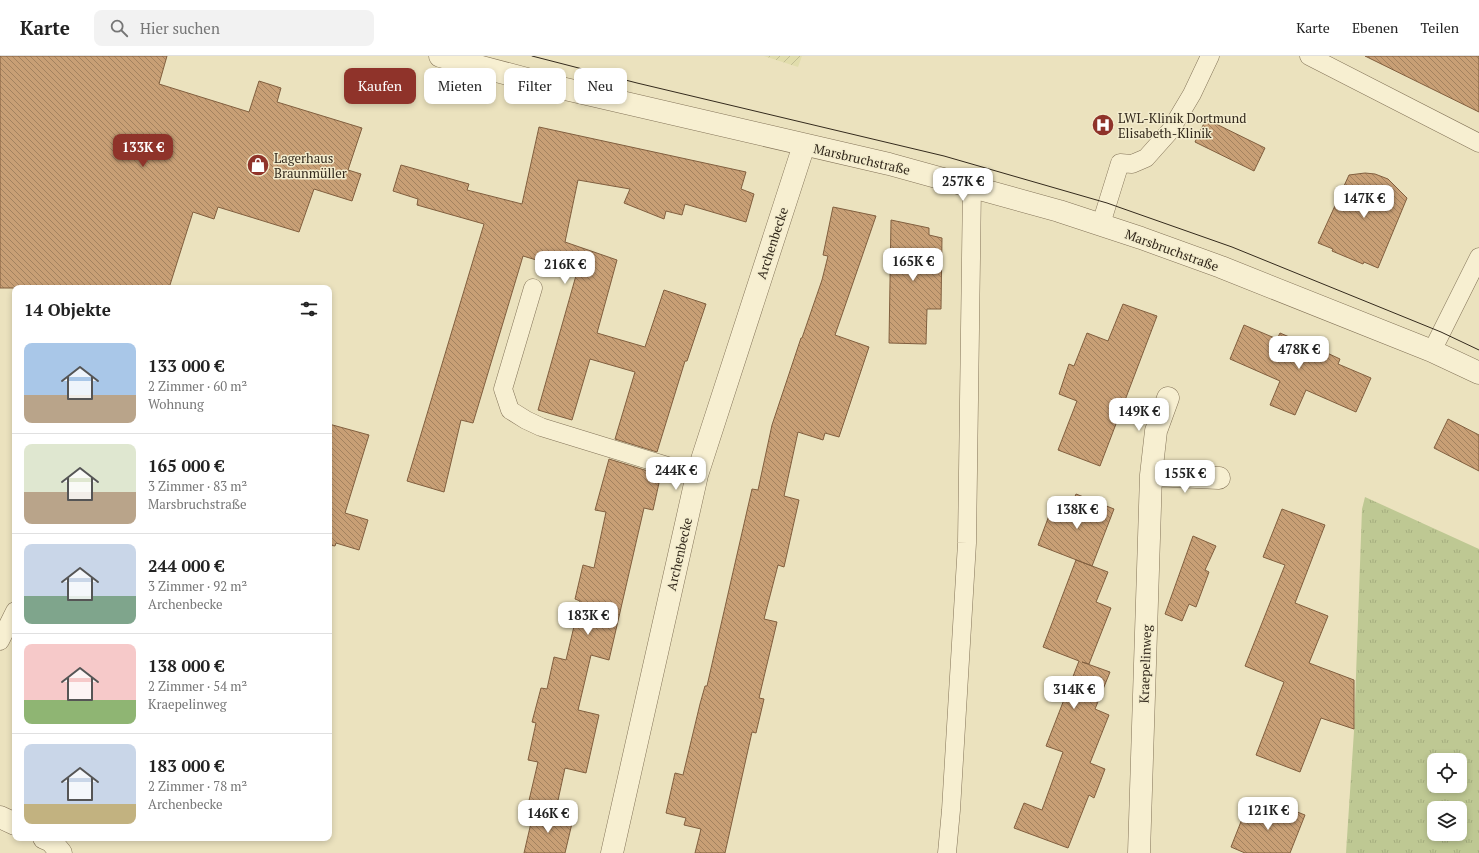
<!DOCTYPE html>
<html lang="de">
<head>
<meta charset="utf-8">
<style>
	:root { --surface:#fff; --page:#f2f2f2; --text:#222; --muted:#767676; --line:#e0e0e0; --accent:#8f332a }
	body { margin:0; font-family:"PT Serif",serif; background:var(--page); color:var(--text); height:100vh; display:flex; flex-direction:column; font-size:15px; white-space:nowrap }
	* { box-sizing:border-box; margin:0 }
	p { font-size:13px; color:var(--muted) }
	.icon { flex:none; width:22px; height:22px; fill:none; stroke:currentColor; stroke-width:2; stroke-linecap:round; stroke-linejoin:round }
	.map { position:relative; flex:1; overflow:hidden }
	.panel { position:absolute; left:12px; top:229px; width:320px; height:556px; display:flex; flex-direction:column; background:var(--surface); border-radius:8px; box-shadow:0 2px 6px #0003 }
	.panel>* { flex:none }
	.banner { position:absolute; left:344px; top:12px; width:380px; height:36px; display:flex; gap:8px }
	.controls { position:absolute; left:1427px; top:697px; display:grid; gap:8px }
	.controls a { display:grid; place-items:center; width:40px; height:40px; border-radius:8px; background:var(--surface); box-shadow:0 2px 6px #0003; font-size:20px }
	.price { position:absolute; translate:-50% -34px; padding:0 9px; border-radius:8px; background:#fff; color:#222; font-size:13px; line-height:26px; filter:drop-shadow(0 1px 2px #0008) }
	.price::after { content:''; position:absolute; left:50%; top:24px; width:12px; height:9px; margin-left:-6px; background:inherit; clip-path:polygon(0 0,100% 0,50% 100%) }
	.price.current { background:var(--accent); color:#fff }
	ul { padding:0; list-style:none }
	li { display:flex; align-items:center; gap:12px; height:100px; padding:0 12px }
	li+li { border-top:1px solid var(--line) }
	li span { display:grid; place-items:center; flex:none; width:112px; height:80px; border-radius:8px; color:#555 }
	li>.icon { margin-inline-start:auto }
	span .icon { width:48px; height:48px; fill:#fffc; stroke-width:1 }
	li b { font-size:17px }
	h2 { display:flex; justify-content:space-between; align-items:center; height:48px; padding:0 12px; font-size:17px }
	.pill { padding:0 14px; border-radius:8px; background:var(--surface); box-shadow:0 2px 6px #0003; font-size:14px; line-height:36px }
	.pill.current { background:var(--accent); color:#fff }
	header { display:flex; align-items:center; gap:24px; box-sizing:border-box; height:56px; padding:0 20px; background:var(--surface); border-bottom:1px solid var(--line) }
	header strong { font-size:19px }
	nav { display:flex; gap:22px; margin-inline-start:auto; font-size:14px }
	.search { width:280px; height:36px; background:var(--page); display:flex; align-items:center; gap:10px; box-sizing:border-box; padding:0 14px; border-radius:8px; color:var(--muted); font-size:15px }
	.map>svg:first-child { display:block }
	.farmland { fill:url(#farmland-furrows) }
	.grass { fill:url(#grass-tufts); fill-rule:evenodd }
	.building { fill:url(#building-back-hatch); stroke:#815f3f }
	.lines { fill:none; stroke-linecap:round; stroke-linejoin:round }
	.service-casing { stroke:#837358; stroke-width:19 }
	.minor-casing { stroke:#837358; stroke-width:23 }
	.tertiary-casing { stroke:#837358; stroke-width:23 }
	.service { stroke:#f7efd1; stroke-width:18 }
	.minor { stroke:#f7efd1; stroke-width:22 }
	.tertiary { stroke:#f7efd1; stroke-width:22 }
	.tram { stroke:#33291c; stroke-width:1 }
	.labels { text-anchor:middle; stroke-width:3; stroke-linejoin:round; paint-order:stroke }
	.poi-label { font-size:13px; fill:#33291c; stroke:#f3eccd; text-anchor:start }
	.street-label { font-size:13px; fill:#33291c; stroke:#f3eccd }
</style>
</head>
<body>
<header>
<strong>Karte</strong>
<div class="search"><svg class="icon" aria-label="search" viewBox="0 0 24 24"><circle cx="10" cy="10" r="6"/><path d="M15 15l6 6"/></svg>Hier suchen</div>
<nav><a>Karte</a><a>Ebenen</a><a>Teilen</a></nav>
</header>
<div class="map">
<svg width="1479" height="797" viewBox="0 0 1479 797">
	<defs>
		<pattern id="farmland-furrows" width="10" height="10" patternUnits="userSpaceOnUse"><rect width="10" height="10" fill="#e1ddac"/><path d="M-1 1l2-2M0 10L10 0M9 11l2-2" fill="none" stroke="#c2be93"/></pattern>
		<pattern id="grass-tufts" width="24" height="20" patternUnits="userSpaceOnUse"><rect width="24" height="20" fill="#bec893"/><path d="M3 7l-1-3M5 7V3M7 7l1-3M15 17l-1-3M17 17v-4M19 17l1-3" fill="none" stroke="#a4ac7e"/></pattern>
		<pattern id="building-back-hatch" width="6" height="6" patternUnits="userSpaceOnUse"><rect width="6" height="6" fill="#c89f75"/><path d="M-1 5l2 2M0 0l6 6M5-1l2 2" fill="none" stroke="#a3825f"/></pattern>
	</defs>
	<rect width="100%" height="100%" fill="#ebe2be"/>
	<!-- farmland -->
	<path class="farmland" d="M764,0H802L798,11Z"/>
	<!-- grass -->
	<path class="grass" d="M1365,441L1479,493V797H1346L1354,675L1362,453ZM1434,704H1460V730H1434ZM1434,752H1460V778H1434Z"/>
	<!-- building -->
	<path class="building" d="M0,0H167L159,28L249,56L259,25L281,32L277,46L362,72L348,114L361,118L352,145L314,133L299,176L218,151L214,163L193,156L169,232H0Z
		M1365,0H1479V56Z
		M1206,63L1265,92L1254,115L1195,86Z
		M539,71L746,116L741,133L754,138L746,166L685,148L682,159L666,155L664,163L624,147L630,133L578,124L565,186L617,204L597,277L645,291L664,234L706,248L687,305H685L657,396L615,383L635,316L590,303L572,364L538,354L577,216L523,200L473,367L461,364L444,436L407,425L484,168L417,149L418,143L393,135L401,109L469,128L467,134L522,148Z
		M1365,117L1375,118L1388,123L1407,142L1378,212L1364,206L1363,208L1332,195L1333,193L1318,187L1349,119Z
		M833,151L876,160L835,279L869,291L839,381L825,377L823,384L798,376L784,440L799,444L784,511L778,509L764,563L777,566L759,642L764,643L756,677L752,676L725,797H695L701,773L684,769L686,762L666,757L675,717L683,719L700,648L705,630H707L752,433L758,434L772,369L801,282H802L822,224L828,200L823,199Z
		M891,164L929,172V179L942,182L941,253H927L926,288L889,287Z
		M1123,248L1157,260L1100,410L1058,394L1077,345L1059,338L1069,308L1074,310L1087,277L1108,285Z
		M1244,269L1277,283L1280,277L1294,283L1295,281L1326,294L1325,296L1340,303L1338,308L1371,322L1356,356L1306,334L1295,359L1270,349L1280,325L1230,303Z
		M1448,363L1479,379V415L1434,392Z
		M329,368L369,379L345,457L368,464L359,494L336,487L335,490L329,489Z
		M609,403L651,416L649,425L659,427L653,454L644,452L609,604L591,599L578,654L599,659L586,717L565,712L555,758L527,753L538,706L528,704L536,667L532,666L541,632L547,633L554,601L566,604L580,545L575,543L583,509L594,512L606,456L595,454Z
		M1076,438L1114,453L1092,510L1038,489L1053,449L1069,455Z
		M1282,453L1325,469L1295,547L1328,560L1309,607L1354,624V673L1321,662L1300,716L1256,699L1284,626L1245,610L1285,509L1263,501Z
		M1193,480L1216,490L1205,514L1209,516L1196,551L1189,548L1182,565L1165,558Z
		M1076,504L1108,516L1096,546L1111,552L1089,608L1082,606L1110,616L1095,653L1109,659L1090,707L1105,713L1094,742L1089,739L1068,792L1014,772L1024,747L1042,754L1063,696L1046,690L1079,605L1043,591Z
		M1269,745L1305,759L1290,797H1245L1231,791L1246,753L1263,760Z
		M534,754L573,763L565,797H524Z"/>
	<g class="lines">
		<!-- service casing -->
		<g class="service-casing">
			<path id="service" d="M1309,0L1479,87
				M1101,168L1120,107L1132,108L1146,102L1170,75L1192,38L1210,0
				M533,232L503,333L510,354L526,364L541,371L697,419
				M1432,295L1479,201
				M0,585L15,555
				M947,797L951,754L967,487L972,131"/>
		</g>
		<!-- minor casing -->
		<g class="minor-casing">
			<path id="minor" d="M1151,419L1219,422
				M0,761L15,768
				M44,782L51,785L61,797
				M612,797L697,419L804,89
				M1139,797L1151,419L1156,375L1168,342"/>
		</g>
		<!-- tertiary casing -->
		<g class="tertiary-casing">
			<path id="tertiary" d="M440,0L561,32L889,108L1059,155L1141,182L1221,211L1432,295L1479,317"/>
		</g>
		<!-- service -->
		<use href="#service" class="service"/>
		<!-- minor -->
		<use href="#minor" class="minor"/>
		<!-- tertiary -->
		<use href="#tertiary" class="tertiary"/>
		<!-- tram -->
		<path class="tram" d="M532,0L637,27L944,100L1107,147L1232,191L1441,276L1479,294"/>
	</g>
	<!-- icons -->
	<defs>
		<g id="hospital-disc" transform="scale(1.15)"><circle r="9.5" fill="#8f332a" stroke="#f3eccd"/><path d="M-5-5h3v3.5h4V-5h3V5h-3V1.5h-4V5h-3Z" fill="#fff"/></g>
		<g id="shop-disc" transform="scale(1.15)"><circle r="9.5" fill="#8f332a" stroke="#f3eccd"/><path d="M-5-2.5h2.3a2.7 3.5 0 0 1 5.4 0H5L5.5 6h-11ZM-1.5-2.5h3a1.5 2.3 0 0 0-3 0Z" fill="#fff"/></g>
	</defs>
	<g fill-rule="evenodd">
		<use href="#hospital-disc" x="1103" y="69"/>
		<use href="#shop-disc" x="258" y="109"/>
	</g>
	<g class="labels">
		<!-- poi labels -->
		<g class="poi-label">
			<text x="1118" y="67">LWL-Klinik Dortmund<tspan x="1118" dy="15">Elisabeth-Klinik</tspan></text>
			<text x="274" y="107">Lagerhaus<tspan x="274" dy="15">Braunmüller</tspan></text>
		</g>
		<!-- street labels -->
		<g class="street-label">
			<text transform="translate(862 103) rotate(13)" y="5">Marsbruchstraße</text>
			<text transform="translate(772 187) rotate(-72)" y="5">Archenbecke</text>
			<text transform="translate(1172 194) rotate(20)" y="5">Marsbruchstraße</text>
			<text transform="translate(679 498) rotate(-77)" y="5">Archenbecke</text>
			<text transform="translate(1145 608) rotate(-88)" y="5">Kraepelinweg</text>
		</g>
	</g>
</svg>
<div class="controls">
<a><svg class="icon" aria-label="locate" viewBox="0 0 24 24"><circle cx="12" cy="12" r="6"/><path d="M12 2v4M12 18v4M2 12h4M18 12h4"/></svg></a>
<a><svg class="icon" aria-label="layers" viewBox="0 0 24 24"><path d="M12 4l9 5-9 5-9-5zM3 14l9 5 9-5"/></svg></a>
</div>
<b class="price current" style="left:143px;top:112px">133K €</b>
<b class="price" style="left:963px;top:146px">257K €</b>
<b class="price" style="left:1364px;top:163px">147K €</b>
<b class="price" style="left:913px;top:226px">165K €</b>
<b class="price" style="left:565px;top:229px">216K €</b>
<b class="price" style="left:1299px;top:314px">478K €</b>
<b class="price" style="left:1139px;top:376px">149K €</b>
<b class="price" style="left:676px;top:435px">244K €</b>
<b class="price" style="left:1185px;top:438px">155K €</b>
<b class="price" style="left:1077px;top:474px">138K €</b>
<b class="price" style="left:588px;top:580px">183K €</b>
<b class="price" style="left:1074px;top:654px">314K €</b>
<b class="price" style="left:1268px;top:775px">121K €</b>
<b class="price" style="left:548px;top:778px">146K €</b>
<div class="banner">
<a class="pill current">Kaufen</a>
<a class="pill">Mieten</a>
<a class="pill">Filter</a>
<a class="pill">Neu</a>
</div>
<section class="panel">
<h2>14 Objekte<svg class="icon" aria-label="filters" viewBox="0 0 24 24"><path d="M4 7h16M4 17h16"/><circle cx="9" cy="7" r="2"/><circle cx="15" cy="17" r="2"/></svg></h2>
<ul>
<li><span style="background:linear-gradient(#a9c7e8 65%,#b9a48a 0)"><svg class="icon" aria-label="home" viewBox="0 0 24 24"><path d="M3 11l9-7 9 7M6 9v11h12V9"/></svg></span><div><b>133 000 €</b><p>2 Zimmer · 60 m²</p><p>Wohnung</p></div></li>
<li><span style="background:linear-gradient(#dfe7d0 60%,#b9a48a 0)"><svg class="icon" aria-label="home" viewBox="0 0 24 24"><path d="M3 11l9-7 9 7M6 9v11h12V9"/></svg></span><div><b>165 000 €</b><p>3 Zimmer · 83 m²</p><p>Marsbruchstraße</p></div></li>
<li><span style="background:linear-gradient(#c9d6e8 65%,#7fa58c 0)"><svg class="icon" aria-label="home" viewBox="0 0 24 24"><path d="M3 11l9-7 9 7M6 9v11h12V9"/></svg></span><div><b>244 000 €</b><p>3 Zimmer · 92 m²</p><p>Archenbecke</p></div></li>
<li><span style="background:linear-gradient(#f6c9c9 70%,#8fb573 0)"><svg class="icon" aria-label="home" viewBox="0 0 24 24"><path d="M3 11l9-7 9 7M6 9v11h12V9"/></svg></span><div><b>138 000 €</b><p>2 Zimmer · 54 m²</p><p>Kraepelinweg</p></div></li>
<li><span style="background:linear-gradient(#c9d6e8 75%,#c2b280 0)"><svg class="icon" aria-label="home" viewBox="0 0 24 24"><path d="M3 11l9-7 9 7M6 9v11h12V9"/></svg></span><div><b>183 000 €</b><p>2 Zimmer · 78 m²</p><p>Archenbecke</p></div></li>
</ul>
</section>
</div>
</body>
</html>
